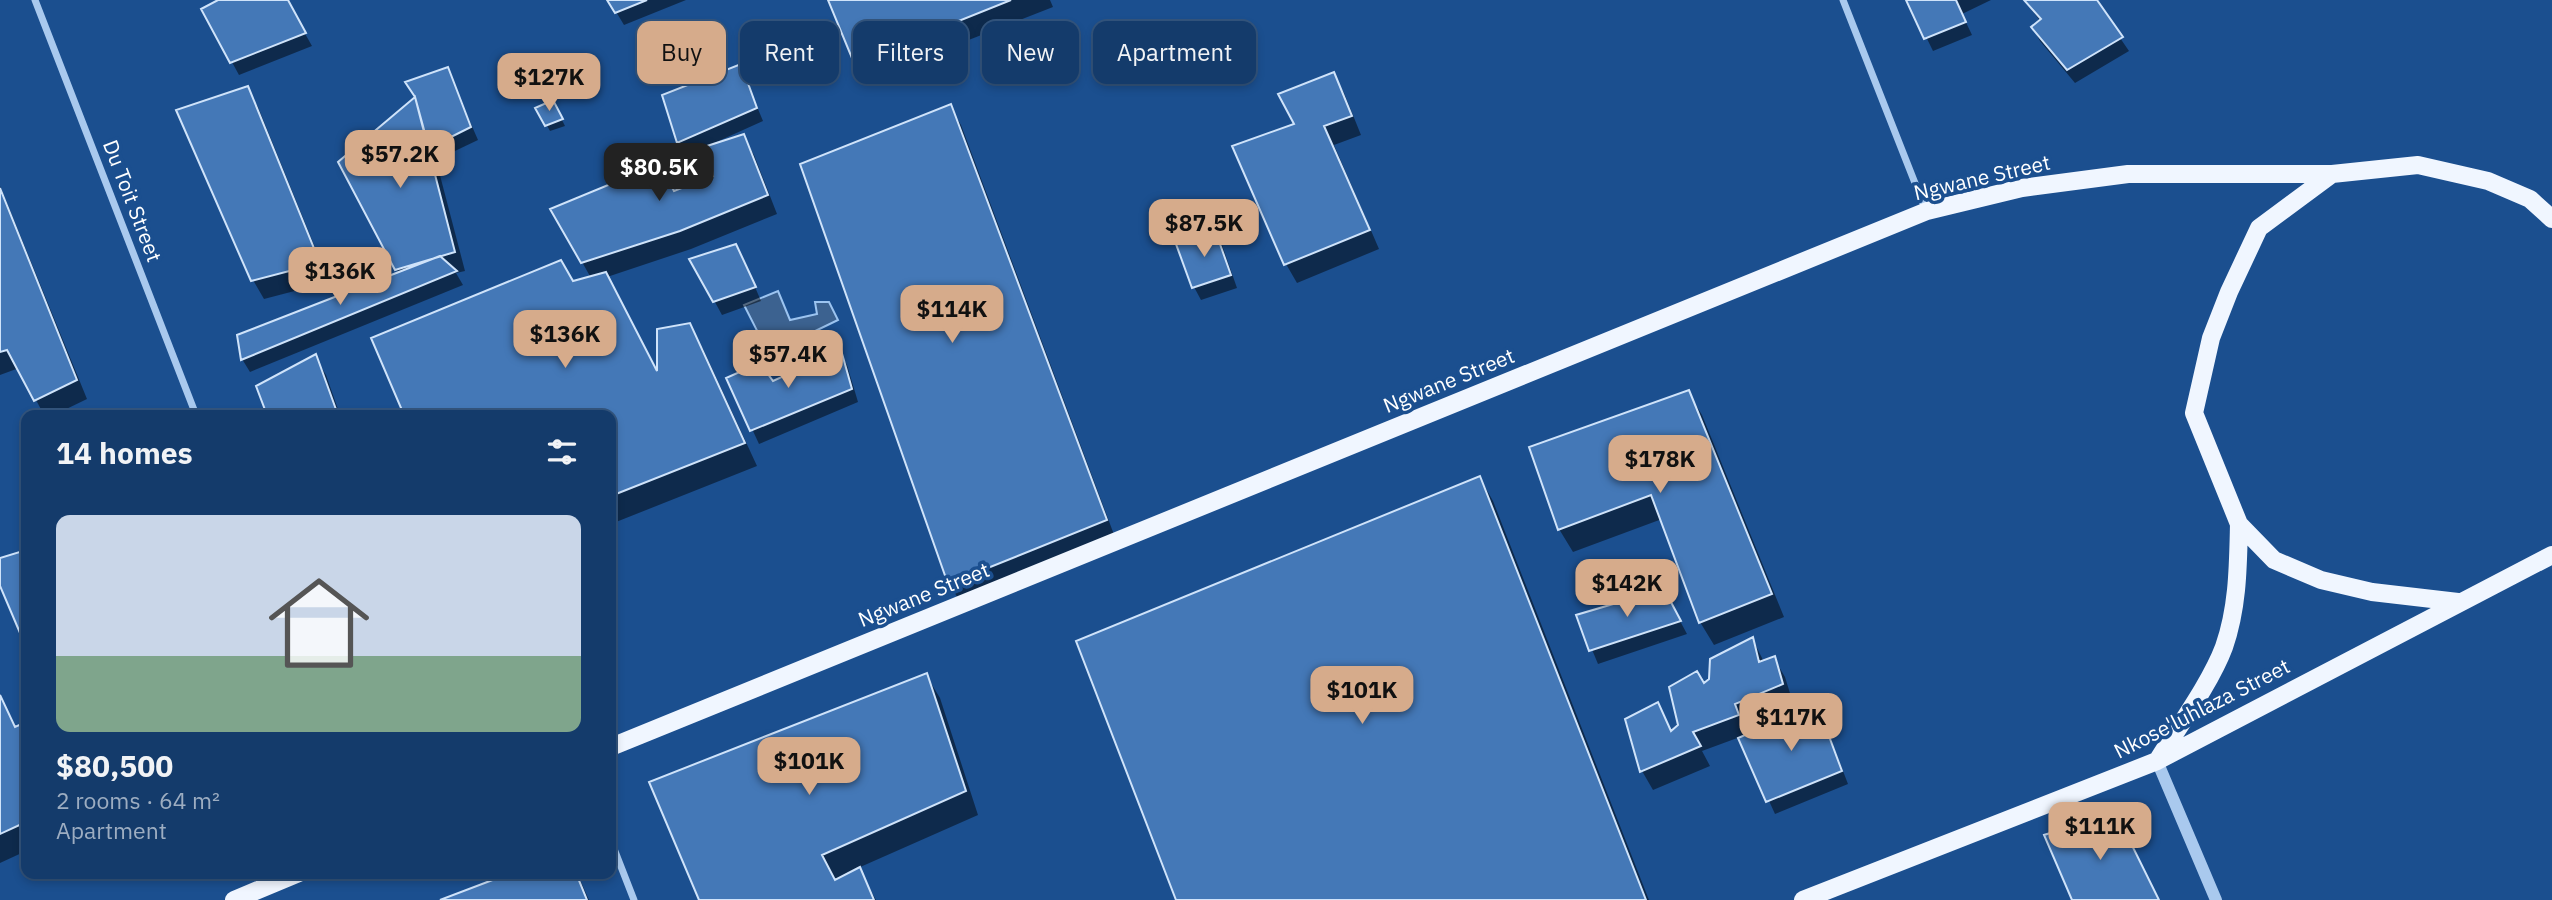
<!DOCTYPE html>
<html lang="en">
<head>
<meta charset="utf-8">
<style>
	:root { --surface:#143b6b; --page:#1d4271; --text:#f1f3f6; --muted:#9dadc1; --line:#33557e; --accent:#d6ab8b }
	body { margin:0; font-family:"IBM Plex Sans",sans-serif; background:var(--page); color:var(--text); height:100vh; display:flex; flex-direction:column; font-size:26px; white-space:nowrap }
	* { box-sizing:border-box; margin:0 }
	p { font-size:23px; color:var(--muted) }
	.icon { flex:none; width:38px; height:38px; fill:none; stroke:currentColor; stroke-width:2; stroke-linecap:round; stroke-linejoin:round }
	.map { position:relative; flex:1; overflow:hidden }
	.side { position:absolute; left:21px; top:410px; width:595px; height:469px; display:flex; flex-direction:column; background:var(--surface); border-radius:14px; box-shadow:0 4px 10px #0003,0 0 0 2px var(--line) }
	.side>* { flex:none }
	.banner { position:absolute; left:637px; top:21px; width:665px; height:63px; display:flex; gap:14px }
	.price { position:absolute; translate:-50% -60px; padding:0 16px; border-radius:14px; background:var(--accent); color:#111; font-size:23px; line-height:46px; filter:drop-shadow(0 2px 4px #0008) }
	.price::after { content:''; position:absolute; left:50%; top:42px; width:21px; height:16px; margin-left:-10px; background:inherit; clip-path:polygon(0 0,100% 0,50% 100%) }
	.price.active { background:#222; color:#fff }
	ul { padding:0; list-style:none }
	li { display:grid; align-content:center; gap:14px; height:371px; padding:0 35px }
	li+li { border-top:2px solid var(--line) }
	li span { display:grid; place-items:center; height:217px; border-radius:14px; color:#555 }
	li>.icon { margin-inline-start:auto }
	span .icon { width:126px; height:126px; fill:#fffc; stroke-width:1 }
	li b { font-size:30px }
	h2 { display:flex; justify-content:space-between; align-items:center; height:84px; padding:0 35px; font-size:30px }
	.tag { padding:0 24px; border-radius:14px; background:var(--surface); box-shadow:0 4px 10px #0003,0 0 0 2px var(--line); font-size:24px; line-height:63px }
	.tag.active { background:var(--accent); color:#111 }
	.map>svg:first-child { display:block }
	.water { fill:#3c6290; stroke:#9cc4f0; stroke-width:2 }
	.shadow { fill:#0007 }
	.building { fill:#4478b7; stroke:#cfe3fa; stroke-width:2 }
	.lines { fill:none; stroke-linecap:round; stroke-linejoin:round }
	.minor { stroke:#a9c9ee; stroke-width:7 }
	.tertiary { stroke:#a9c9ee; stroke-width:12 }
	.primary { stroke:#f0f6ff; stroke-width:18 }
	.labels { text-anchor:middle; stroke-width:7; stroke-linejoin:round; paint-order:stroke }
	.street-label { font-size:21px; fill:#fff; stroke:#1b4f8f }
</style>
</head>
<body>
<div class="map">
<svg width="2552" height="900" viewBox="0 0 2552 900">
	<rect width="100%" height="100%" fill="#1b4f8f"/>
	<!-- water -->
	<path class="water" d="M778,291L790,320L817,314L815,302H829L838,320L805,336V356L774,364L744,305Z"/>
	<!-- shadow -->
	<path class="shadow" d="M222,0H286L312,46L239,75L203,9Z
		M609,0H686L624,25Z
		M830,0H1050L1053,7L866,80L855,62Z
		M1908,0H1991L1962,14L1972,35L1933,51Z
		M2024,0H2094L2129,51L2075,83L2040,41L2033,28L2041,22Z
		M740,66L763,121L712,144L713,146L743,136L754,155L777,214L691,249L607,277L659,375L689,325L703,349L757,466L611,524V415L573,283L591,278L553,210L674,193L715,177L709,145L686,155L679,142L664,96Z
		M447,69L478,140L436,160L465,271L456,273L463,285L250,372L242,359L399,274L340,163L417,98Z
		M1333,74L1344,93L1361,135L1334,145L1379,249L1297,283L1286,264L1234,147L1296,125Z
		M247,89L258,107L329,282L264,299L253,280Z
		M553,102L565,126L550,131L538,109Z
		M950,107L961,125L1116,540L960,602L949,583Z
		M0,186L87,399L54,415H44L19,368L0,375Z
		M1214,232L1222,245L1237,288L1201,300L1194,287Z
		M743,259L761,301L722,315L692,260Z
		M840,353L847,365L858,402L759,444L729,379L772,383Z
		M315,357L326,375L340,415H268Z
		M1688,392L1702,415L1784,617L1714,645L1700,622L1662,519L1573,552L1559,529Z
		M1480,478L1493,501L1649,900H1178Z
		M1671,604L1687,634L1598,664L1578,616Z
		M1753,640L1764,662L1774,658L1785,677L1793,703L1744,723L1749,735L1816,706L1823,719L1848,784L1775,814L1740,737L1702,751L1710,766L1653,790L1642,771L1657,704L1672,733L1680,725L1703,686Z
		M926,675L940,698L978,815L858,868L876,900H700Z
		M0,694L16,728L26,724V851L0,863Z
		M516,873H577L589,900H445Z"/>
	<!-- building -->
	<path class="building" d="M218,0H288L306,33L230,63L201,9Z
		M607,0H647L615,13Z
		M828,0H1011L854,63Z
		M1906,0H1956L1966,22L1924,39Z
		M2024,0H2097L2123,37L2067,70L2031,27L2041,19Z
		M741,64L757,108L677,143L662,95Z
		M448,67L471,127L429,148L415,97L405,82Z
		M1334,72L1352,116L1324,126L1370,230L1284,265L1232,146L1294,124L1278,94Z
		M248,86L320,263L251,281L176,110Z
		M415,97L455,252L395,270L338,162Z
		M553,100L563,119L545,126L535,108Z
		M951,104L1107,520L948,584L800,164Z
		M744,134L768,195L680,231L581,263L550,209L659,164L674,191L713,176L707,146Z
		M0,188L77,380L34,401L7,350L0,352Z
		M1215,230L1231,275L1192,288L1176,244Z
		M736,244L756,287L713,302L689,259Z
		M440,256L457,271L241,360L237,335Z
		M561,260L573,281L606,272L657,371V329L690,323L745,443L611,496V415H404L371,338Z
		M841,350L852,389L750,431L726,378L760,363L773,381Z
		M316,354L338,415H267L256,386Z
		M1689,390L1772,594L1699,623L1651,495L1558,530L1529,447Z
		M1480,476L1646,900H1176L1076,641Z
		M26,550V647L0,586V558Z
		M1664,589L1681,621L1589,651L1576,615Z
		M1753,637L1759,662L1775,656L1783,684L1735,704L1739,715L1693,732L1701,746L1640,772L1625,719L1658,702L1671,731L1678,725L1669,687L1697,671L1704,683L1709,679L1710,659Z
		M927,673L966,791L822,855L835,880L860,867L874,900H699L649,782Z
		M0,695L15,727L26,722V822L0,834Z
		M1817,704L1842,771L1766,802L1738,738Z
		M2116,813L2159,900H2072L2044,835Z
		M511,873H576L587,900H440Z"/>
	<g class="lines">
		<!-- minor -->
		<path class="minor" d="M35,0L196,415
			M1843,0L1926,211
			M611,841L634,900"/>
		<!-- tertiary -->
		<path class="tertiary" d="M2157,761L2216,900"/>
		<!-- primary -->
		<path class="primary" d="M2332,174L2259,228L2229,292L2211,338L2194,413L2239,524L2274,560L2321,580L2372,592L2458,602
			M611,747L1927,211L2022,188L2128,174H2332L2418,165L2488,181L2530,199L2552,219
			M2159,758C2179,726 2211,682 2224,647C2238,607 2238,566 2239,524
			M234,900L299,873
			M1803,900L2157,761L2552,555"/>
	</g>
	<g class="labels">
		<!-- street labels -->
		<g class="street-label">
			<text transform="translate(1982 178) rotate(-13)" y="7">Ngwane Street</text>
			<text transform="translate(132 201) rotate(69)" y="7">Du Toit Street</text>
			<text transform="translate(1449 381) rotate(-22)" y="7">Ngwane Street</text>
			<text transform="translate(924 595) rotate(-22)" y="7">Ngwane Street</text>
			<text transform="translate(2202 709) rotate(-27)" y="7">Nkose'luhlaza Street</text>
		</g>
	</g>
</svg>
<b class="price" style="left:549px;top:113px">$127K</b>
<b class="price" style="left:400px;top:190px">$57.2K</b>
<b class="price active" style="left:659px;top:203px">$80.5K</b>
<b class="price" style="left:1204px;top:259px">$87.5K</b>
<b class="price" style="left:340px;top:307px">$136K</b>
<b class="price" style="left:952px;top:345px">$114K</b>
<b class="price" style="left:565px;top:370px">$136K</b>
<b class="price" style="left:788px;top:390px">$57.4K</b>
<b class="price" style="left:1660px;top:495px">$178K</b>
<b class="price" style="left:1627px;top:619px">$142K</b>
<b class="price" style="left:1362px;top:726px">$101K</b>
<b class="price" style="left:1791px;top:753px">$117K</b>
<b class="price" style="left:809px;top:797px">$101K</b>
<b class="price" style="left:2100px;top:862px">$111K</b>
<div class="banner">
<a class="tag active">Buy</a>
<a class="tag">Rent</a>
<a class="tag">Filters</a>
<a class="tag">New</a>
<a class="tag">Apartment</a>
</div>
<section class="side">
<h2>14 homes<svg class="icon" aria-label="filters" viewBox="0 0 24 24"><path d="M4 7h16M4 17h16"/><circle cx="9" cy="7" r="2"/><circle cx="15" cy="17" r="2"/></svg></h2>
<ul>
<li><span style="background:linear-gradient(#c9d6e8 65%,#7fa58c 0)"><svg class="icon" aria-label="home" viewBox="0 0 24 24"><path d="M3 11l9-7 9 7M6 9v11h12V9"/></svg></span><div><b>$80,500</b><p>2 rooms · 64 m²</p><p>Apartment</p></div></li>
</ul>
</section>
</div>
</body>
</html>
